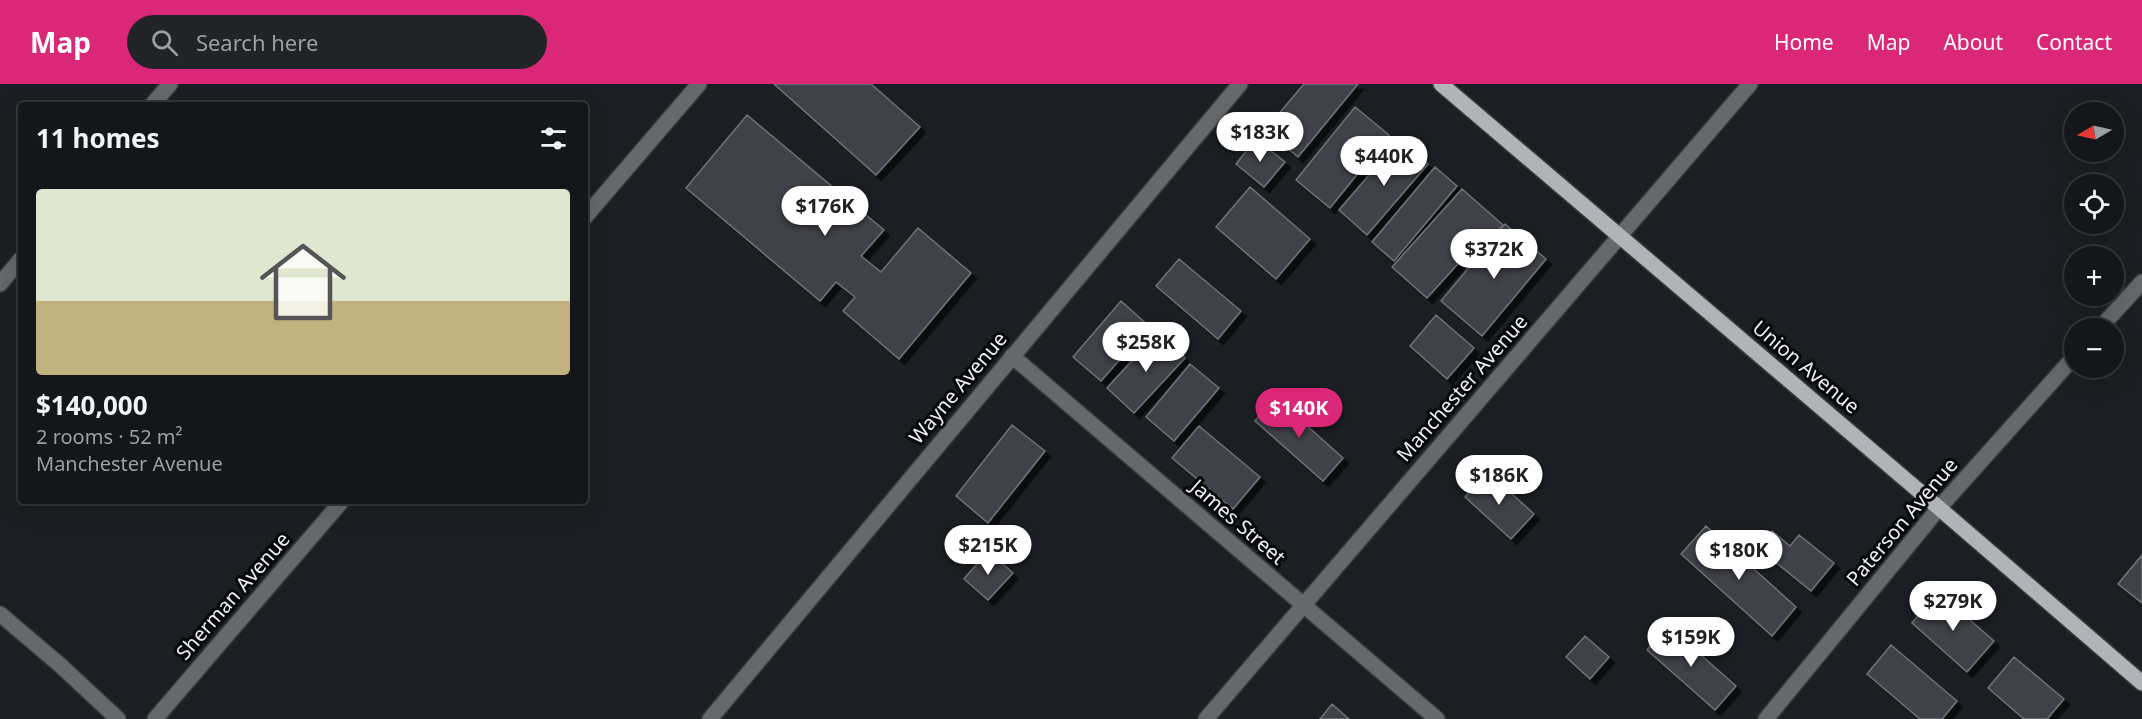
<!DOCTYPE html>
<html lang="en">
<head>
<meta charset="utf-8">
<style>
	:root { --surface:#14161a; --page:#212327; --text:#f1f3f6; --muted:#9d9fa2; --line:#333539; --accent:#db2777 }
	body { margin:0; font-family:"Noto Sans",sans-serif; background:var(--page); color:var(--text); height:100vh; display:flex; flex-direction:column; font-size:22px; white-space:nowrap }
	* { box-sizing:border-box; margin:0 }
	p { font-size:20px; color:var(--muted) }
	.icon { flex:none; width:33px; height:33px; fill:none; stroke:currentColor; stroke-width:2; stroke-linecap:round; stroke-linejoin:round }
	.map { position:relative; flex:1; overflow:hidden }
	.panel { position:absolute; left:18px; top:18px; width:570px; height:402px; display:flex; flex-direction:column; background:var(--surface); border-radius:6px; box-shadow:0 6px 24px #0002,0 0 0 2px var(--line) }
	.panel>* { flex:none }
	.needle { width:39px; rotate:261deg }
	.controls { position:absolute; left:2064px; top:18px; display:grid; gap:12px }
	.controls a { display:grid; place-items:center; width:60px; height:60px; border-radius:50%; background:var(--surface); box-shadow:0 6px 24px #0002,0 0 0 2px var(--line); font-size:30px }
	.price { position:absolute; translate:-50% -51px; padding:0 14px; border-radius:21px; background:#fff; color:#222; font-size:20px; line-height:39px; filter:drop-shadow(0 2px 3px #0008) }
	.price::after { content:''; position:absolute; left:50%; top:36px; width:18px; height:14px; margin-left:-9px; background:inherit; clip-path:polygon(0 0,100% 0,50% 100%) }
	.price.on { background:var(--accent); color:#fff }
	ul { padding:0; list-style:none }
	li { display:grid; align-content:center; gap:12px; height:318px; padding:0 18px }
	li span { display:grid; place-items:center; height:186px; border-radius:6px; color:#555 }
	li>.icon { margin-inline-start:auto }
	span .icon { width:108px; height:108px; fill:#fffc; stroke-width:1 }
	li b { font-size:26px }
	h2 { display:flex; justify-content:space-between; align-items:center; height:72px; padding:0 18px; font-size:26px }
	header { display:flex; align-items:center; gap:36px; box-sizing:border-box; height:84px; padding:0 30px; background:var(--accent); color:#fff }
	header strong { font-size:28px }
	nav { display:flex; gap:33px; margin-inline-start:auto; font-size:21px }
	.search { width:420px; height:54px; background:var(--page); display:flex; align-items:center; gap:15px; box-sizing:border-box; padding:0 21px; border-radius:33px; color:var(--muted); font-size:22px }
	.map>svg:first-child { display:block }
	.building { fill:#414348; stroke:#6f7277; stroke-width:1.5; filter:url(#shadow) }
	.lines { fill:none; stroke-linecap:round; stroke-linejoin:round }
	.street-casing { stroke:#393b3f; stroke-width:18 }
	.primary-casing { stroke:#393b3f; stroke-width:18 }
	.street { stroke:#66686a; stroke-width:15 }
	.primary { stroke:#b1b3b8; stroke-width:15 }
	.labels { text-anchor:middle; stroke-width:6; stroke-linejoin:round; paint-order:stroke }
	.street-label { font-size:20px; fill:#eff0f3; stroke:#070809 }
</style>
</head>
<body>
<header>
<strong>Map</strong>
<div class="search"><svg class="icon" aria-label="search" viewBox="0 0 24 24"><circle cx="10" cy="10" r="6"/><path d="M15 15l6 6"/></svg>Search here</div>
<nav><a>Home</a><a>Map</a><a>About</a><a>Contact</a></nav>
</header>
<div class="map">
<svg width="2142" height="635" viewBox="0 0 2142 635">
	<defs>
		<filter id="shadow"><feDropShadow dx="5.5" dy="5.5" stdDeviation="0" flood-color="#0009"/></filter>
	</defs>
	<rect width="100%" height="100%" fill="#1b1e22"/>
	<!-- building -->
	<path class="building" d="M774,0H871L920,43L876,91Z
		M1304,0H1358L1298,73L1265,46Z
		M1355,23L1389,51L1330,124L1296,96Z
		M747,31L884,146L861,172L881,188L918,144L971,189L899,275L843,227L855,213L836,198L820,217L686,104Z
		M1256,55L1285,78L1264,103L1236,80Z
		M1400,55L1428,80L1367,151L1339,126Z
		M1435,83L1457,102L1394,177L1372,158Z
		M1250,103L1310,155L1276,195L1216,143Z
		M1462,105L1503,141L1482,165L1476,160L1427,214L1392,183Z
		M1505,140L1546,175L1482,252L1441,217Z
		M1179,175L1241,227L1218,255L1156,202Z
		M1121,217L1149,242L1101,297L1073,273Z
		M1436,231L1474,264L1447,295L1410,262Z
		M1158,248L1185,274L1134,329L1107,304Z
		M1190,280L1219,304L1174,357L1146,333Z
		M1276,314L1343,374L1323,397L1255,337Z
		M1012,341L1045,367L988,439L956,412Z
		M1199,342L1260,393L1233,425L1172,374Z
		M1488,388L1534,430L1511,455L1465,413Z
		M1706,442L1796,523L1772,552L1681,470Z
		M1772,447L1790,462L1799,451L1834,479L1811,507L1758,464Z
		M988,467L1013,489L988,516L964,495Z
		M2142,471V519L2118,500Z
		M1938,508L1994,557L1967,588L1912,539Z
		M1668,542L1736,602L1715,626L1647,566Z
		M1585,552L1609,573L1590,595L1566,573Z
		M1891,561L1957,617L1942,635H1920L1867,590Z
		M2014,573L2064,615L2047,635H2024L1988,604Z
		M1332,620L1349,635H1320Z"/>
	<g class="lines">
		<!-- street casing -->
		<g class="street-casing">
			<path id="street" d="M152,21L170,0
				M585,133L699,0
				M0,200L21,175
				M2100,244L2142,198
				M1012,272L1437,635
				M0,530L60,581L118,635
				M155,635L342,417
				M710,635L1240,0
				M1206,635L1750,0
				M1766,635L1939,424L2074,273"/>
		</g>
		<!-- primary casing -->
		<g class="primary-casing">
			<path id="primary" d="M1441,0L1939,424L2142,599"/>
		</g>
		<!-- street -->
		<use href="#street" class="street"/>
		<!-- primary -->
		<use href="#primary" class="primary"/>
	</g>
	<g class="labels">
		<!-- street labels -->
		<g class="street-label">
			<text transform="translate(1806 283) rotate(40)" y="7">Union Avenue</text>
			<text transform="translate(958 304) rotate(-50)" y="7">Wayne Avenue</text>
			<text transform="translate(1462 304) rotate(-49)" y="7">Manchester Avenue</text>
			<text transform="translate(1238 438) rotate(41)" y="7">James Street</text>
			<text transform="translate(1902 438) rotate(-50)" y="7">Paterson Avenue</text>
			<text transform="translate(233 512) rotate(-49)" y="7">Sherman Avenue</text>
		</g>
	</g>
</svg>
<div class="controls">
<a><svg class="needle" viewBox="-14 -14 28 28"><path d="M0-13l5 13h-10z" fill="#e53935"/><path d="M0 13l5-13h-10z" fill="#9d9fa2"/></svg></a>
<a><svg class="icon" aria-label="locate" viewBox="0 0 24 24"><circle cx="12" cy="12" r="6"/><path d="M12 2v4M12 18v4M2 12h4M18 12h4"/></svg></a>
<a>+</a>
<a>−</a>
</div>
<b class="price" style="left:1260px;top:79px">$183K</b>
<b class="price" style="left:1384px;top:103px">$440K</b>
<b class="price" style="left:825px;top:153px">$176K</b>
<b class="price" style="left:1494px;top:196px">$372K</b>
<b class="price" style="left:1146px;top:289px">$258K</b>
<b class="price on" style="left:1299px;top:355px">$140K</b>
<b class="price" style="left:1499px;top:422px">$186K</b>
<b class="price" style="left:988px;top:492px">$215K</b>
<b class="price" style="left:1739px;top:497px">$180K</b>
<b class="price" style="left:1953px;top:548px">$279K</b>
<b class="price" style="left:1691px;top:584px">$159K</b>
<section class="panel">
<h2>11 homes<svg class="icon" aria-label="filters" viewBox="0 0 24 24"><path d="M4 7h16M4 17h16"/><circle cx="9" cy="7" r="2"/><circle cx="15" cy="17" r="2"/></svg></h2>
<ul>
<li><span style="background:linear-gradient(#dfe7d0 60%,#c2b280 0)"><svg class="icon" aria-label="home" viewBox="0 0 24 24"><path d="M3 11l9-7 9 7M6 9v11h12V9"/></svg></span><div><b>$140,000</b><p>2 rooms · 52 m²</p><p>Manchester Avenue</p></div></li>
</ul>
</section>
</div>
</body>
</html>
